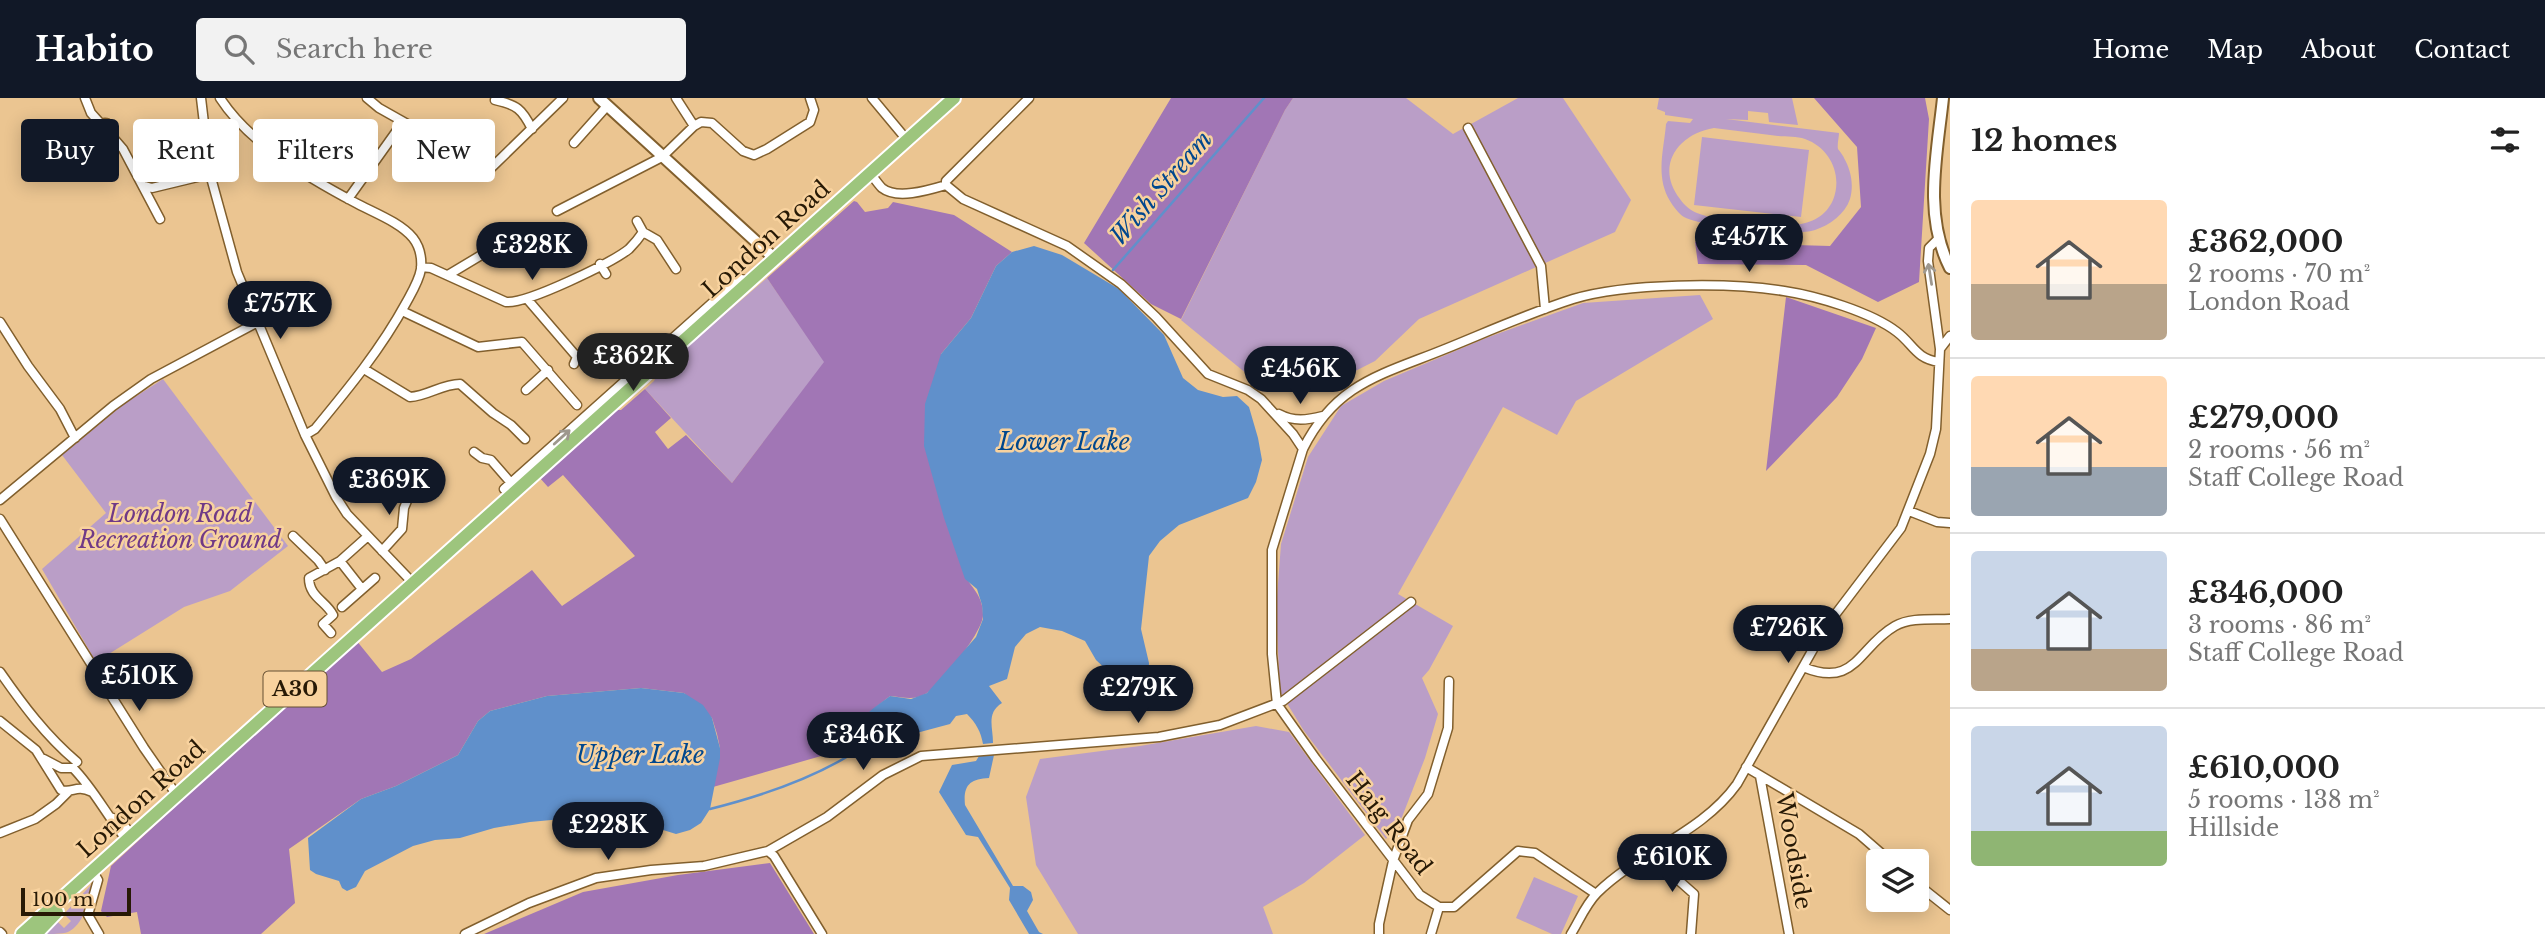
<!DOCTYPE html>
<html lang="en">
<head>
<meta charset="utf-8">
<style>
	:root { --surface:#fff; --page:#f2f2f2; --text:#222; --muted:#767676; --line:#e0e0e0; --accent:#111827 }
	body { margin:0; font-family:"Libre Baskerville",serif; background:var(--page); color:var(--text); height:100vh; display:flex; flex-direction:column; font-size:26px; white-space:nowrap }
	* { box-sizing:border-box; margin:0 }
	p { font-size:23px; color:var(--muted) }
	.icon { flex:none; width:38px; height:38px; fill:none; stroke:currentColor; stroke-width:2; stroke-linecap:round; stroke-linejoin:round }
	.map { position:relative; flex:1; overflow:hidden }
	.drawer { display:flex; flex-direction:column; background:var(--surface); width:595px }
	.drawer>* { flex:none }
	.banner { position:absolute; left:21px; top:21px; width:665px; height:63px; display:flex; gap:14px }
	.controls { position:absolute; left:1866px; top:751px; display:grid; gap:14px }
	.controls a { display:grid; place-items:center; width:63px; height:63px; border-radius:7px; background:var(--surface); box-shadow:0 4px 18px #0003; font-size:35px }
	.scale { position:absolute; left:21px; bottom:18px; width:110px; box-sizing:border-box; padding-left:7px; border:4px solid #271905; border-top:0; font-size:19px; line-height:24px; white-space:nowrap; color:#271905; -webkit-text-stroke:5px #f8d29e; paint-order:stroke }
	.price { position:absolute; translate:-50% -60px; padding:0 16px; border-radius:24px; background:var(--accent); color:#fff; font-size:23px; line-height:46px; filter:drop-shadow(0 2px 4px #0008) }
	.price::after { content:''; position:absolute; left:50%; top:42px; width:21px; height:16px; margin-left:-10px; background:inherit; clip-path:polygon(0 0,100% 0,50% 100%) }
	.price.on { background:#222; color:#fff }
	ul { padding:0; list-style:none }
	li { display:flex; align-items:center; gap:21px; height:175px; padding:0 21px }
	li+li { border-top:2px solid var(--line) }
	li span { display:grid; place-items:center; flex:none; width:196px; height:140px; border-radius:7px; color:#555 }
	li>.icon { margin-inline-start:auto }
	span .icon { width:84px; height:84px; fill:#fffc; stroke-width:1 }
	li b { font-size:30px }
	h2 { display:flex; justify-content:space-between; align-items:center; height:84px; padding:0 21px; font-size:30px }
	.tag { padding:0 24px; border-radius:7px; background:var(--surface); box-shadow:0 4px 18px #0003; font-size:24px; line-height:63px }
	.tag.on { background:var(--accent); color:#fff }
	header { display:flex; align-items:center; gap:42px; box-sizing:border-box; height:98px; padding:0 35px; background:var(--accent); color:#fff }
	header strong { font-size:33px }
	nav { display:flex; gap:38px; margin-inline-start:auto; font-size:24px }
	.search { width:490px; height:63px; background:var(--page); display:flex; align-items:center; gap:18px; box-sizing:border-box; padding:0 24px; border-radius:7px; color:var(--muted); font-size:26px }
	main { display:flex; flex:1; min-height:0 }
	.map>svg:first-child { display:block }
	.green { fill:#ba9ec7; fill-rule:evenodd }
	.forest { fill:#a176b5 }
	.water { fill:#6090cb }
	.lines { fill:none; stroke-linecap:round; stroke-linejoin:round }
	.stream { stroke:#6090cb; stroke-width:2.5 }
	.street-casing { stroke:#815f2d; stroke-width:11 }
	.secondary-casing { stroke:#815f2d; stroke-width:14 }
	.primary-casing { stroke:#fff; stroke-width:16 }
	.street { stroke:#fff; stroke-width:8 }
	.secondary { stroke:#fff; stroke-width:10 }
	.primary { stroke:#9dc57d; stroke-width:12 }
	.oneway { stroke:#9e988e }
	.labels { text-anchor:middle; stroke-width:5; stroke-linejoin:round; paint-order:stroke }
	.shield { fill:#f8d29e; stroke:#665033; stroke-width:2 }
	.shield-label { font-size:21px; font-weight:bold; fill:#271905 }
	.street-label { font-size:23px; fill:#271905; stroke:#f8d29e }
	.park-label { font-size:23px; font-style:italic; fill:#703a87; stroke:#f8d29e }
	.water-label { font-size:24px; font-style:italic; fill:#00478e; stroke:#f8d29e }
</style>
</head>
<body>
<header>
<strong>Habito</strong>
<div class="search"><svg class="icon" aria-label="search" viewBox="0 0 24 24"><circle cx="10" cy="10" r="6"/><path d="M15 15l6 6"/></svg>Search here</div>
<nav><a>Home</a><a>Map</a><a>About</a><a>Contact</a></nav>
</header>
<main>
<div class="map">
<svg width="1950" height="836" viewBox="0 0 1950 836">
	<rect width="100%" height="100%" fill="#ebc591"/>
	<!-- green -->
	<path class="green" d="M1293,0H1406L1453,36L1518,0H1563L1631,102L1615,134L1419,221L1375,263L1318,292L1258,285L1181,222L1285,12Z
		M1659,0H1792L1798,27L1769,24L1768,15L1748,13V22L1726,21L1839,35C1839,39 1837,47 1838,51C1839,52 1844,59 1844,60C1851,72 1854,87 1850,101C1845,116 1830,127 1815,132C1797,139 1701,129 1684,119C1679,116 1673,108 1670,103C1655,78 1664,52 1666,26L1668,23L1690,25L1693,21L1665,17V14L1657,11ZM1714,30C1735,33 1757,35 1778,38C1787,39 1797,38 1805,41C1830,50 1843,77 1833,102C1826,118 1812,125 1795,127C1770,125 1718,124 1697,115C1691,113 1684,107 1680,101C1655,69 1677,36 1714,30Z
		M1702,39L1809,52L1801,119L1694,107Z
		M767,180L825,264L732,385L645,291L654,283L658,274Z
		M1700,197L1713,221L1576,303L1557,337L1503,309L1398,496L1453,528L1429,572L1422,580L1438,616L1425,660L1402,719L1386,741L1304,633L1280,594L1276,512L1281,446L1308,359L1341,308L1384,283L1486,240L1583,205Z
		M163,281L288,448L230,493L184,509L96,564L42,471L106,415L62,357L124,306Z
		M1256,628L1289,634L1365,737L1304,785L1263,809L1273,836H1078L1036,767L1026,699L1040,661L1140,648Z
		M1534,779L1578,798L1561,836H1552L1516,820Z
		M91,787L92,789C89,804 83,827 68,834C62,836 52,836 45,836L57,823L64,830L71,823L64,816Z"/>
	<!-- forest -->
	<path class="forest" d="M1171,0H1293L1285,12L1181,221L1151,206L1084,145Z
		M1814,0H1925L1929,21L1919,184L1878,204L1806,167L1698,166L1695,144L1830,148L1861,109L1857,49Z
		M854,103L857,104L865,114L888,110L893,104L954,117L1012,154L996,168L971,220L941,256L962,469C967,489 983,493 983,517C983,534 941,586 927,595C915,603 903,599 890,598C867,616 861,619 856,648L713,689L720,650L717,636L712,620L684,595L641,590L547,598L490,613L478,623L458,657L396,688L361,701L289,751L295,805L261,836H141L137,814L107,819L101,813L111,768L356,542L382,574L411,561L532,472L562,508L635,458L563,377L548,389L539,379L614,312H621L645,291L671,320L655,334L668,351L686,337L732,385L824,264L767,180Z
		M1786,199L1876,230L1862,261L1837,299L1766,373Z
		M770,765L814,836H484L583,794L678,777Z"/>
	<!-- water -->
	<path class="water" d="M1034,148L1062,157L1119,191L1164,237L1183,280L1198,292L1223,299L1237,298L1249,309L1258,340L1262,362L1256,384L1248,400L1179,427L1160,443L1149,458L1141,531L1149,565L1148,583L1141,590L1127,591L1096,562L1085,543L1062,533L1040,529L1026,536L1015,549L1007,581L989,588L1002,605C986,615 993,629 993,645L983,646C981,634 976,625 967,616L956,618L950,626L909,637L898,635L848,658C858,646 855,639 860,626C865,614 880,606 890,598L911,601L927,595L976,539L983,521L982,507L977,491L965,481L944,420L924,348L925,306L941,256L971,220L996,168L1012,154Z
		M641,590L684,595L703,607L712,620L720,650V660L710,711L701,725L690,732L676,736L634,723L612,719H583L530,724L494,730L460,740L435,742L413,748L365,773L356,789L347,793L342,790L339,783L316,776L310,772L308,740L361,701L396,688L458,657L478,623L490,613L547,598Z
		M994,657L989,680C970,681 963,687 965,707L1013,788H1023L1031,794L1033,802L1027,813L1039,834L1043,836H1029L1009,802L1010,790L978,739L966,737L939,694L952,667L976,663L979,658Z"/>
	<g class="lines">
		<!-- stream -->
		<path class="stream" d="M1113,172L1264,0
			M710,711C758,699 807,683 850,657"/>
		<!-- street casing -->
		<g class="street-casing">
			<path id="street" d="M85,0L91,15L101,26
				M201,0L210,76L237,174L305,337L336,399L347,416L413,485
				M220,0C249,45 307,79 354,104C372,114 400,124 413,140C420,149 422,160 421,171C419,183 412,194 406,205C381,251 348,291 315,331L305,337
				M367,0L379,10L489,72L563,0
				M676,0L694,28
				M872,0L907,42
				M495,2C517,7 522,11 532,31
				M99 31a6 6 0 1 1 12 0a6 6 0 1 1-12 0Z
				M1468,30L1541,168L1545,211
				M110,36L123,51L160,121
				M574,45L607,8
				M871,76C874,80 878,86 882,90C897,102 929,92 946,87V83L1029,0
				M946,87L963,101L1067,148L1121,186L1156,219L1208,276L1248,292L1261,301L1293,336L1303,351
				M145,88L152,90L210,76
				M348,101L403,24
				M557,113L662,59L694,28L701,24L712,25L743,53L754,57L767,51L810,24L814,12L810,0
				M637,123L643,134L657,142L676,171
				M1938,141L1929,150L1928,163L1940,251
				M600,166L606,176
				M421,169L431,170L506,204C527,206 611,165 629,151C634,146 639,140 643,134
				M448,177L503,144
				M528,202L577,259
				M402,213L478,249L522,244L577,307
				M0,224L28,268L60,311L75,340
				M574,266L577,259L584,253
				M364,271L410,299C428,298 442,286 460,286L493,315L511,327L525,341
				M526,292L548,272
				M1279,316C1294,324 1307,322 1323,318
				M474,354L482,360L491,362L511,385
				M504,391L731,188L741,181L750,183
				M0,402L113,308L151,281L256,225
				M1909,413L1937,424L1950,425
				M0,421L144,650L176,696
				M293,438L318,462L325,472
				M382,453L402,431L404,410L409,398
				M340,463L362,491
				M342,509L375,480
				M331,535L323,526L333,517C326,503 309,499 309,480L340,463L368,438
				M1803,569C1856,591 1858,549 1895,528C1911,519 1933,522 1950,521
				M0,574C23,607 46,638 77,664
				M1277,606L1272,556V452L1303,351C1336,285 1381,277 1445,251C1487,234 1529,215 1573,201C1626,185 1729,184 1784,193C1817,198 1871,214 1897,234C1914,247 1915,260 1939,264
				M1277,606L1316,661L1420,797L1439,809H1454L1518,753L1535,755L1596,796
				M0,623L36,652L61,692C73,696 75,686 92,694
				M44,661L61,670H73C93,690 107,718 126,741
				M1746,669L1859,736L1890,763
				M1760,678L1789,836
				M113,720L122,725L131,736
				M0,735L35,721L56,706L69,693
				M768,753L774,758L822,836
				M1650,757L1694,796L1691,836
				M92,772L98,782L88,817L99,836
				M1916,785L1950,812
				M0,834L2,836
				M465,836L529,805L596,780L651,772L704,768L768,753L827,719L883,677L921,658L1159,639L1220,627L1283,603L1411,504
				M1379,836V826L1393,763L1408,722L1428,696L1448,630L1449,583
				M1431,836L1439,809
				M1571,836C1579,823 1586,806 1597,795C1640,753 1702,735 1737,686L1825,530L1901,430L1930,356L1936,331L1940,251L1950,238"/>
		</g>
		<!-- secondary casing -->
		<g class="secondary-casing">
			<path id="secondary" d="M599,0L774,160
				M1943,0C1937,57 1923,117 1950,170"/>
		</g>
		<!-- primary casing -->
		<g class="primary-casing">
			<path id="primary" d="M22,836L954,0
				M36,836L57,814"/>
		</g>
		<!-- street -->
		<use href="#street" class="street"/>
		<!-- secondary -->
		<use href="#secondary" class="secondary"/>
		<!-- primary -->
		<use href="#primary" class="primary"/>
	</g>
	<!-- one-way arrows -->
	<defs><path id="oneway-shaft" d="M-6 0H5M1.5-3L5.5 0L1.5 3" fill="none" stroke-width="1.6" stroke-linecap="round" stroke-linejoin="round" transform="scale(1.75)"/></defs>
	<g class="oneway">
		<use href="#oneway-shaft" transform="translate(1930 176) rotate(-99)"/>
		<use href="#oneway-shaft" transform="translate(562 339) rotate(-42)"/>
	</g>
	<g class="labels">
		<!-- shield labels -->
		<rect class="shield" x="263.5" y="573.5" width="63" height="35" rx="5"/>
		<g class="shield-label">
			<text x="295" y="598">A30</text>
		</g>
		<!-- street labels -->
		<g class="street-label">
			<text transform="translate(766 141) rotate(-42)" y="8">London Road</text>
			<text transform="translate(141 701) rotate(-42)" y="8">London Road</text>
			<text transform="translate(1389 725) rotate(52)" y="8">Haig Road</text>
			<text transform="translate(1794 753) rotate(80)" y="8">Woodside</text>
		</g>
		<!-- park labels -->
		<g class="park-label">
			<text x="180" y="424">London Road<tspan x="180" dy="26">Recreation Ground</tspan></text>
		</g>
		<!-- water labels -->
		<g class="water-label">
			<text transform="translate(1161 90) rotate(-49)" y="8">Wish Stream</text>
			<text x="1064" y="352">Lower Lake</text>
			<text x="640" y="665">Upper Lake</text>
		</g>
	</g>
</svg>
<div class="controls">
<a><svg class="icon" aria-label="layers" viewBox="0 0 24 24"><path d="M12 4l9 5-9 5-9-5zM3 14l9 5 9-5"/></svg></a>
</div>
<div class="scale">100 m</div>
<b class="price" style="left:1749px;top:176px">£457K</b>
<b class="price" style="left:532px;top:184px">£328K</b>
<b class="price" style="left:280px;top:243px">£757K</b>
<b class="price on" style="left:633px;top:295px">£362K</b>
<b class="price" style="left:1300px;top:308px">£456K</b>
<b class="price" style="left:389px;top:419px">£369K</b>
<b class="price" style="left:1788px;top:567px">£726K</b>
<b class="price" style="left:139px;top:615px">£510K</b>
<b class="price" style="left:1138px;top:627px">£279K</b>
<b class="price" style="left:863px;top:674px">£346K</b>
<b class="price" style="left:608px;top:764px">£228K</b>
<b class="price" style="left:1672px;top:796px">£610K</b>
<div class="banner">
<a class="tag on">Buy</a>
<a class="tag">Rent</a>
<a class="tag">Filters</a>
<a class="tag">New</a>
</div>
</div>
<section class="drawer">
<h2>12 homes<svg class="icon" aria-label="filters" viewBox="0 0 24 24"><path d="M4 7h16M4 17h16"/><circle cx="9" cy="7" r="2"/><circle cx="15" cy="17" r="2"/></svg></h2>
<ul>
<li><span style="background:linear-gradient(#ffd9b3 60%,#b9a48a 0)"><svg class="icon" aria-label="home" viewBox="0 0 24 24"><path d="M3 11l9-7 9 7M6 9v11h12V9"/></svg></span><div><b>£362,000</b><p>2 rooms · 70 m²</p><p>London Road</p></div></li>
<li><span style="background:linear-gradient(#ffd9b3 65%,#9aa5b1 0)"><svg class="icon" aria-label="home" viewBox="0 0 24 24"><path d="M3 11l9-7 9 7M6 9v11h12V9"/></svg></span><div><b>£279,000</b><p>2 rooms · 56 m²</p><p>Staff College Road</p></div></li>
<li><span style="background:linear-gradient(#c9d6e8 70%,#b9a48a 0)"><svg class="icon" aria-label="home" viewBox="0 0 24 24"><path d="M3 11l9-7 9 7M6 9v11h12V9"/></svg></span><div><b>£346,000</b><p>3 rooms · 86 m²</p><p>Staff College Road</p></div></li>
<li><span style="background:linear-gradient(#c9d6e8 75%,#8fb573 0)"><svg class="icon" aria-label="home" viewBox="0 0 24 24"><path d="M3 11l9-7 9 7M6 9v11h12V9"/></svg></span><div><b>£610,000</b><p>5 rooms · 138 m²</p><p>Hillside</p></div></li>
</ul>
</section>
</main>
</body>
</html>
